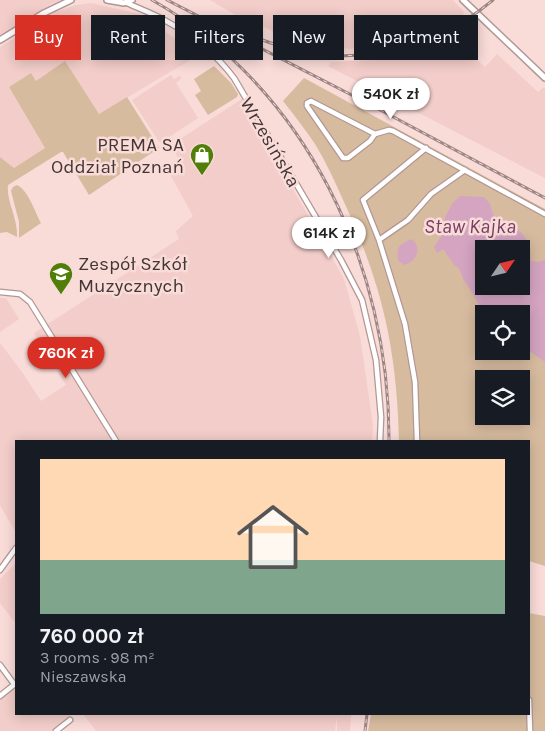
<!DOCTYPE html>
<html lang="en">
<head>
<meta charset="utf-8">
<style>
	:root { --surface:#171b24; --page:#20242c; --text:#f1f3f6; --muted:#9ea1a6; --accent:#d93025 }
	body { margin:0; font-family:Karla,sans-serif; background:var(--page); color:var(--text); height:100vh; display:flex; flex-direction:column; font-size:19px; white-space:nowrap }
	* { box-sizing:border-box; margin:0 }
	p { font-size:16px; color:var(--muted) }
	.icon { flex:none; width:28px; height:28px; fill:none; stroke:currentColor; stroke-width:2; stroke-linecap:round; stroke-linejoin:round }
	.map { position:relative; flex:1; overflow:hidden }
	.details { position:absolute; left:15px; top:440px; width:515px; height:275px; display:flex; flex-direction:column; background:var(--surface); border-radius:0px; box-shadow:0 2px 12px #0003 }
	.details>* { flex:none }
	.guide { position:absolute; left:15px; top:15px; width:515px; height:45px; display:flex; gap:10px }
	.needle { width:32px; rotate:55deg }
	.buttons { position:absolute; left:475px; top:240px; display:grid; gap:10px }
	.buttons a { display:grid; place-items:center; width:55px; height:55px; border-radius:0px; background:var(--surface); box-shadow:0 2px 12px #0003; font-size:25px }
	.price { position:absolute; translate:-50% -42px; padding:0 11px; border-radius:18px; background:#fff; color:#222; font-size:16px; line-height:32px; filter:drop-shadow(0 1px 2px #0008) }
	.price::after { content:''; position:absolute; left:50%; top:30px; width:15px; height:11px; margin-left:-8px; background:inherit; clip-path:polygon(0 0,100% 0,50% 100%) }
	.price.on { background:var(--accent); color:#fff }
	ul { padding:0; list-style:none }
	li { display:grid; align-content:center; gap:10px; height:265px; padding:0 25px }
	li span { display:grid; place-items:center; height:155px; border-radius:0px; color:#555 }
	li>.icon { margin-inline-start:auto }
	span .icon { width:90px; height:90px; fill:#fffc; stroke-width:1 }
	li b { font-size:21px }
	.pill { padding:0 18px; border-radius:0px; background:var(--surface); box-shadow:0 2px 12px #0003; font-size:18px; line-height:45px }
	.pill.on { background:var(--accent); color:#fff }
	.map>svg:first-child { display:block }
	.built { fill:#f2cdc9 }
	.green { fill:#d7bb9f; fill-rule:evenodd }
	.water { fill:#d4a4c1; fill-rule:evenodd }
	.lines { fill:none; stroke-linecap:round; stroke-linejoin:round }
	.minor-casing { stroke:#b29794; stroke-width:7 }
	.tertiary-casing { stroke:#b29794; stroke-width:8 }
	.minor { stroke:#fff; stroke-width:4.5 }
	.tertiary { stroke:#fff; stroke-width:5 }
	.rail-casing { stroke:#9c8785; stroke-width:3 }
	.rail { stroke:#f9dbd8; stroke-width:1; stroke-dasharray:4; stroke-linecap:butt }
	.labels { text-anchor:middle; stroke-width:5; stroke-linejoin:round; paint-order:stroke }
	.street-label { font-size:19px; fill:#433736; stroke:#f9dbd8 }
	.poi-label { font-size:19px; fill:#433736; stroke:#f9dbd8; text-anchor:end }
	.water-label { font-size:20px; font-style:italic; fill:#793d64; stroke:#f9dbd8 }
</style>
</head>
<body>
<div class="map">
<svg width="545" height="731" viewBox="0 0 545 731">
	<rect width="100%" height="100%" fill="#f9dbd8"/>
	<!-- built -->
	<path class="built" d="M0,0H61L51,4L0,36Z
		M210,0H453L464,12L463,15L407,42L349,49L292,39L237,16Z
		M91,3L140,14L199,55L99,114L69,69L36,81L31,73L9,87L45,148L14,168L0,157V47L55,12L76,5Z
		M455,40L485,67L497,54L538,92L544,87L545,88V178L328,66L331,62L393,59L426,51Z
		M171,75L174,79L179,76L181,77V79L176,83L198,118L160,143L132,100Z
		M242,99L344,279L360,336L373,425L372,441H16V533L0,505V343L22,372L41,401L66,385L34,333L179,239L176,231L193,216L166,167L178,158L171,145Z
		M0,298H6L19,319L0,332Z
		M16,563V624L0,603V579Z
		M16,686V714H69L70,716L51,731H0V700Z
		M83,714H351L350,731H337V716L335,731H96Z"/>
	<!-- green -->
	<path class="green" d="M65,61L99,114L127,97L159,148L89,195L63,152H61L8,185C6,201 18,218 17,237L7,232L0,233V157L14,168L45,148L9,87L31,73L36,81Z
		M214,66L231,83L238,94L237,97L208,115L195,95L201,91L194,79Z
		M304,78L545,209V566L529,561V441H399C397,350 382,284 344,202C335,182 326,162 315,144C305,129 294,115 283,101ZM484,249H521V286H484ZM484,314H521V351H484ZM484,379H521V416H484Z
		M17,185C28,190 35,212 41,223L19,238V222L11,191L13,187Z
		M529,613L545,616V731H368L371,714H529Z"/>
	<!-- water -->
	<path class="water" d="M460,196L484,197L490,204L494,217C508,223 524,230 529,245C531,249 530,256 531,261L537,262L545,260V362L532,353L521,343V314H484L470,289L464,281L459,268L455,266L443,249L437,253L434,247L444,232L445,217L452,204ZM484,249H521V286H484Z
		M411,239C423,246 417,262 404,265L398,260C396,245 400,245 411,239Z"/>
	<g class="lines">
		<!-- minor casing -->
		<g class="minor-casing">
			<path id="minor" d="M127,3C140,9 154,14 166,21C192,35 216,54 234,78L341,260L362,300L376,360L381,417L380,441
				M375,134L370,141L348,158H343L307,106V103L311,101L375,134L389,130L393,131L545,214
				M379,240L408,220L431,194L465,170
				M0,292L20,294L30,302L116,441
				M417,441L415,382L405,324L379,240L363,200L426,148
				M0,570L16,548
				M0,665L14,684
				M0,696L15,684
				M529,700L530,731
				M56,731L70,720"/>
		</g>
		<!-- tertiary casing -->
		<g class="tertiary-casing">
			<path id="tertiary" d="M107,0L124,3L132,0
				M463,0L545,78
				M0,40L44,13L71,0"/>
		</g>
		<!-- minor -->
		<use href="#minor" class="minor"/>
		<!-- tertiary -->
		<use href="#tertiary" class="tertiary"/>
		<!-- rail casing -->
		<g class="rail-casing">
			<path id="rail" d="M152,0C307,88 390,267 389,441
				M167,0L371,105L545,198
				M240,30C326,73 420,61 493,0
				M365,731L367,714"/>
		</g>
		<!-- rail -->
		<use href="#rail" class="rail"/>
	</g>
	<!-- icons -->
	<defs>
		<g id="shop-pin" transform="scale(1.25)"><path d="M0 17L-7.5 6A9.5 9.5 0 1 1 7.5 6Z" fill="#507e07" stroke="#f9dbd8"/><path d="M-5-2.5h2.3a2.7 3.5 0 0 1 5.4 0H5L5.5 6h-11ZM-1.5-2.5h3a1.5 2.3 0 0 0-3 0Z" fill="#fff"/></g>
		<g id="school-pin" transform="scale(1.25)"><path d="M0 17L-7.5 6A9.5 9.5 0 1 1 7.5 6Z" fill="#507e07" stroke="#f9dbd8"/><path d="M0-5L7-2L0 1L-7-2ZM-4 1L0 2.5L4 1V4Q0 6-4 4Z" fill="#fff"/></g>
	</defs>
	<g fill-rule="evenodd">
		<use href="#shop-pin" x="202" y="155"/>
		<use href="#school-pin" x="61" y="274"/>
	</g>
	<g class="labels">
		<!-- street labels -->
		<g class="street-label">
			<text transform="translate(271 142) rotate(60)" y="7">Wrzesińska</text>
		</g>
		<!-- poi labels -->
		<g class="poi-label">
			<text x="184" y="151">PREMA SA<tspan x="184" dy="22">Oddział Poznań</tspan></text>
			<text x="78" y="270" text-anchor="start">Zespół Szkół<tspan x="78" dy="22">Muzycznych</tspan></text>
		</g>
		<!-- water labels -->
		<g class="water-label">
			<text x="470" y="233">Staw Kajka</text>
		</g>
	</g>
</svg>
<div class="buttons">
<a><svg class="needle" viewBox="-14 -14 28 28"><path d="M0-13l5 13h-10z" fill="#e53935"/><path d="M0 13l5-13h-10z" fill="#9ea1a6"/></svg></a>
<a><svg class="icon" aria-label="locate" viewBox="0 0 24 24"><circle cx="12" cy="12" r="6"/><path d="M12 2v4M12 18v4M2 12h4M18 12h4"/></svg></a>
<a><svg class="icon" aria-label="layers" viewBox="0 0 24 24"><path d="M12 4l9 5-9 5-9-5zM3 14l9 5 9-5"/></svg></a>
</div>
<b class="price" style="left:391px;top:120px">540K zł</b>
<b class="price" style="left:329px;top:259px">614K zł</b>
<b class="price on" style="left:66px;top:379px">760K zł</b>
<div class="guide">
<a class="pill on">Buy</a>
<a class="pill">Rent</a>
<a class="pill">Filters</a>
<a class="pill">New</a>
<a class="pill">Apartment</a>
</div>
<section class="details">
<ul>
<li><span style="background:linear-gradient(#ffd9b3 65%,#7fa58c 0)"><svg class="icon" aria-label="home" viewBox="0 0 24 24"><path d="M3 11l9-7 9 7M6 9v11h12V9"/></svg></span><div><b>760 000 zł</b><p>3 rooms · 98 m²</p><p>Nieszawska</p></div></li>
</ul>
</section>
</div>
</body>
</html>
